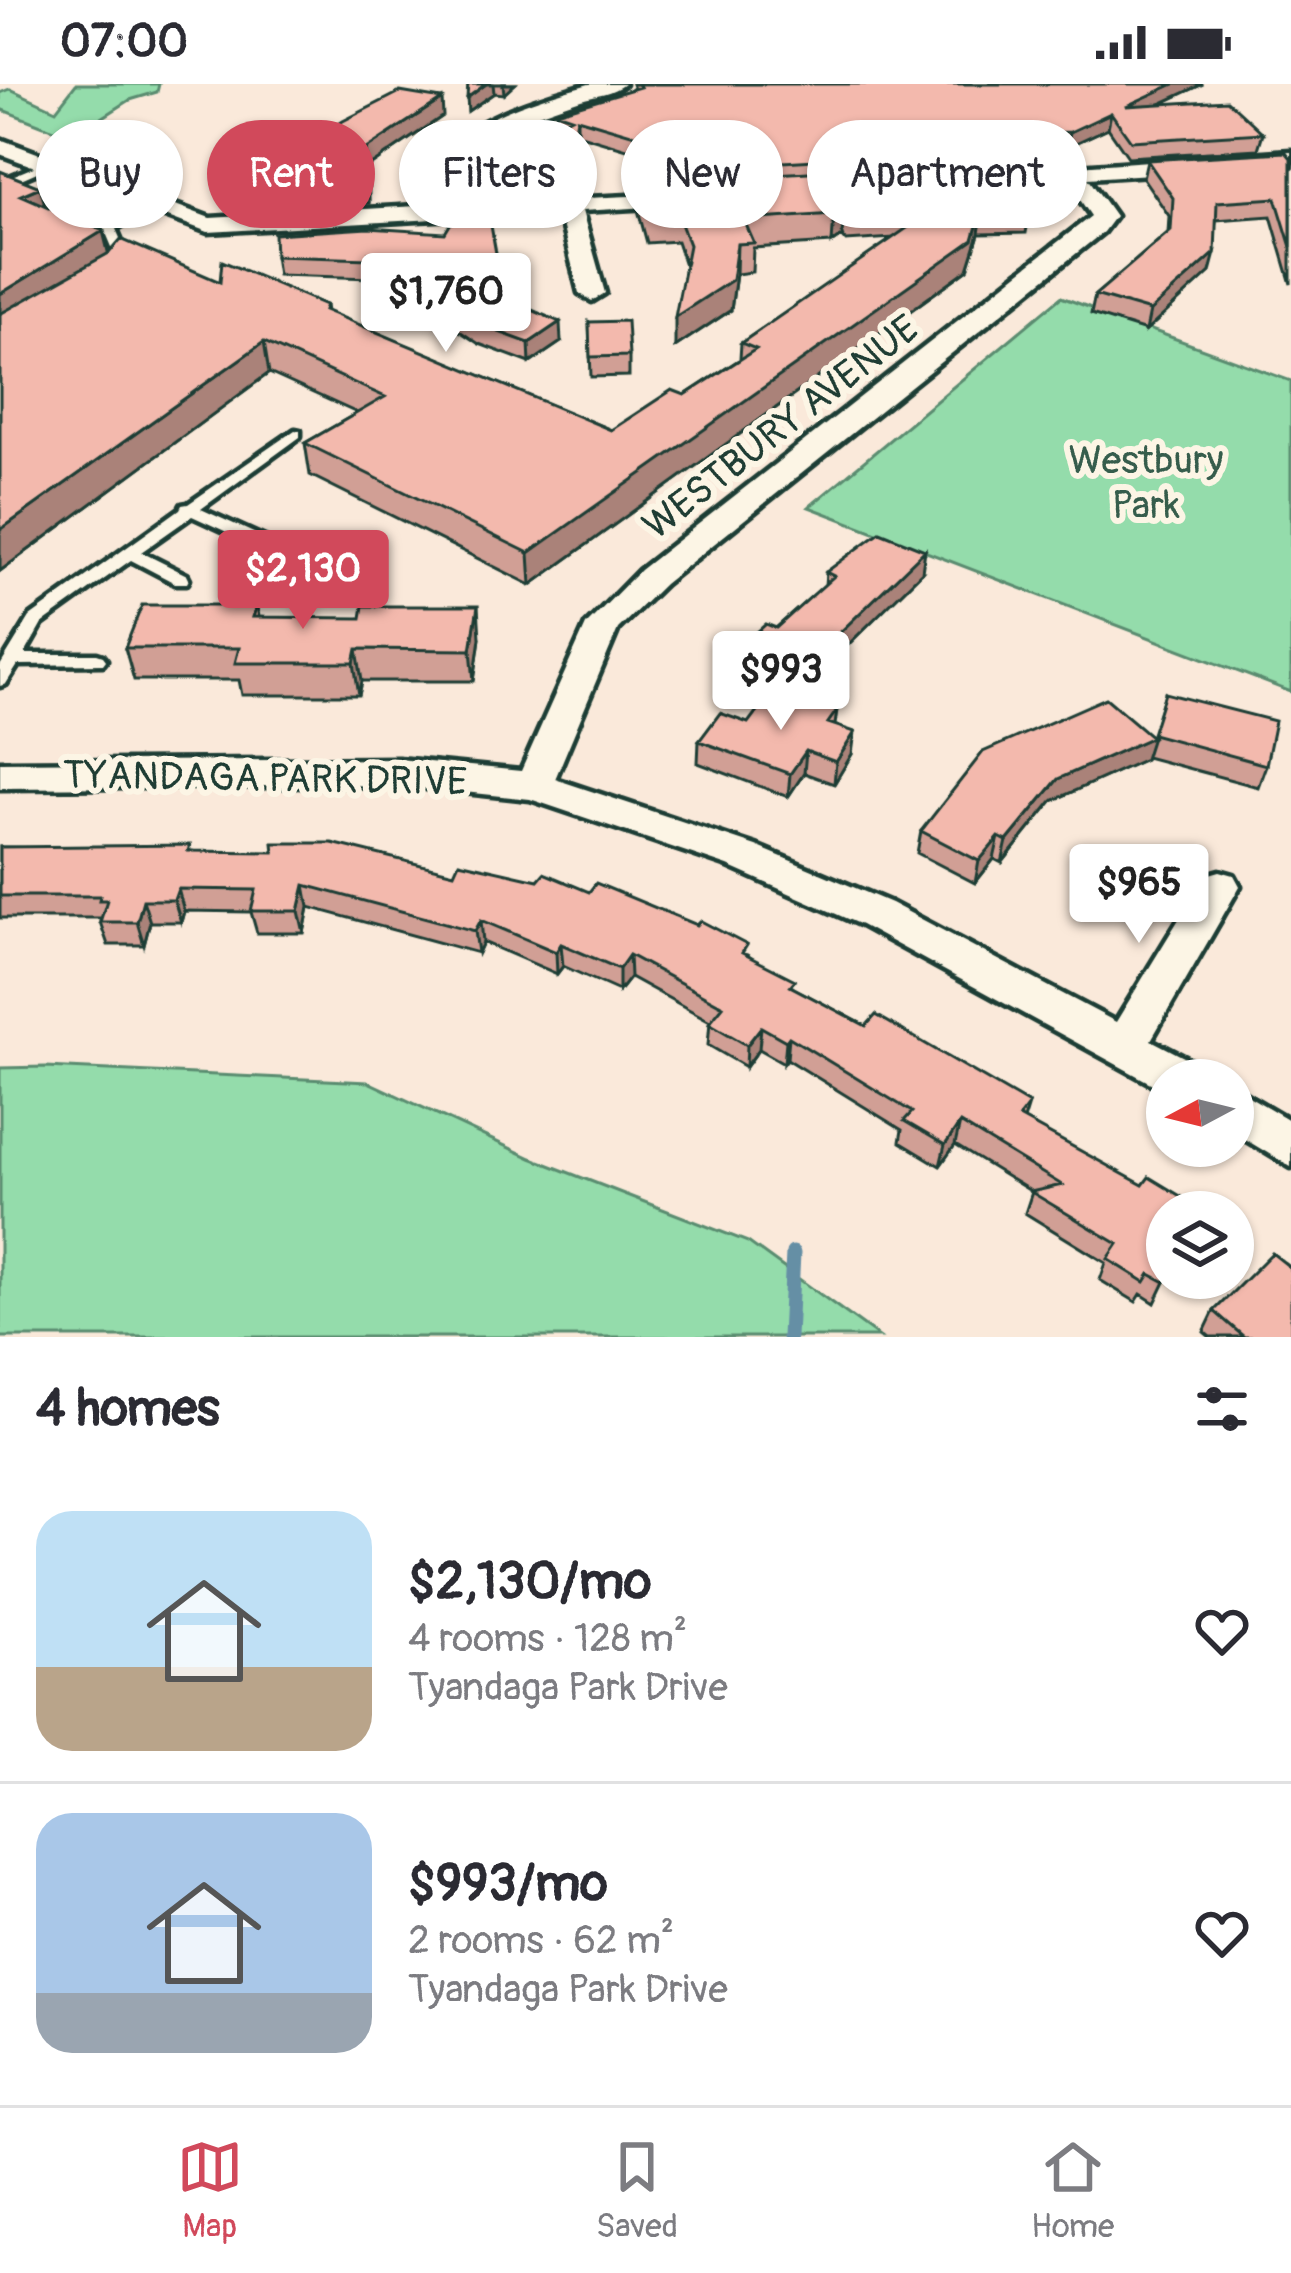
<!DOCTYPE html>
<html lang="en">
<head>
<meta charset="utf-8">
<style>
	:root { --surface:#fff; --page:#f2f2f3; --text:#2b2b33; --muted:#7c7c81; --line:#e1e1e2; --accent:#d1495b }
	body { margin:0; font-family:Pangolin,sans-serif; background:var(--page); color:var(--text); height:100vh; display:flex; flex-direction:column; font-size:45px; white-space:nowrap }
	* { box-sizing:border-box; margin:0 }
	p { font-size:39px; color:var(--muted) }
	.icon { flex:none; width:66px; height:66px; fill:none; stroke:currentColor; stroke-width:2; stroke-linecap:round; stroke-linejoin:round }
	.map { position:relative; height:1253px; overflow:hidden }
	.panel { display:flex; flex-direction:column; background:var(--surface); flex:1 }
	.panel>* { flex:none }
	.hud { position:absolute; left:36px; top:36px; width:1221px; height:108px; display:flex; gap:24px }
	.needle { width:78px; rotate:263deg }
	.buttons { position:absolute; left:1146px; top:975px; display:grid; gap:24px }
	.buttons a { display:grid; place-items:center; width:108px; height:108px; border-radius:50%; background:var(--surface); box-shadow:0 3px 9px #0004; font-size:60px }
	.price { position:absolute; translate:-50% -102px; padding:0 27px; border-radius:12px; background:#fff; color:#222; font-size:39px; line-height:78px; filter:drop-shadow(0 3px 6px #0008) }
	.price::after { content:''; position:absolute; left:50%; top:72px; width:36px; height:27px; margin-left:-18px; background:inherit; clip-path:polygon(0 0,100% 0,50% 100%) }
	.price.active { background:var(--accent); color:#fff }
	ul { padding:0; list-style:none }
	li { display:flex; align-items:center; gap:36px; height:300px; padding:0 36px }
	li+li { border-top:3px solid var(--line) }
	li span { display:grid; place-items:center; flex:none; width:336px; height:240px; border-radius:36px; color:#555 }
	li>.icon { margin-inline-start:auto }
	span .icon { width:144px; height:144px; fill:#fffc; stroke-width:1 }
	li b { font-size:51px }
	h2 { display:flex; justify-content:space-between; align-items:center; height:144px; padding:0 36px; font-size:51px }
	.pill { padding:0 42px; border-radius:54px; background:var(--surface); box-shadow:0 3px 9px #0004; font-size:42px; line-height:108px }
	.pill.active { background:var(--accent); color:#fff }
	.status { display:flex; justify-content:space-between; align-items:center; height:84px; padding:0 60px; background:var(--surface); direction:ltr }
	.status svg { height:33px; fill:currentColor }
	.dock { display:flex; justify-content:space-around; align-items:center; height:168px; border-top:3px solid var(--line); background:var(--surface); font-size:33px; color:var(--muted) }
	.dock a { display:grid; justify-items:center; gap:6px }
	.dock .active { color:var(--accent) }
	.map>svg:first-child { display:block }
	.green { fill:#94dcab; stroke:#5a8c70; stroke-width:3 }
	.lines { fill:none; stroke-linecap:round; stroke-linejoin:round }
	.stream { stroke:#658fa5; stroke-width:15 }
	.service-casing { stroke:#1f3d34; stroke-width:9 }
	.minor-casing { stroke:#1f3d34; stroke-width:9 }
	.service { fill:#fcf5e5; fill-rule:evenodd }
	.minor { fill:#fcf5e5; fill-rule:evenodd }
	.wall { fill:#d19f95; stroke:#1f3d34; stroke-width:3 }
	.shaded-wall { fill:#aa8279; stroke:#1f3d34; stroke-width:3 }
	.building { fill:#f3b9ad; stroke:#1f3d34; stroke-width:3 }
	.labels { text-anchor:middle; stroke-width:12; stroke-linejoin:round; paint-order:stroke }
	.street-label { font-size:39px; fill:#1f3d34; stroke:#fcf5e5 }
	.park-label { font-size:39px; fill:#365d4c; stroke:#fcf5e5 }
</style>
</head>
<body>
<div class="status"><b>07:00</b><svg viewBox="0 0 49 12"><path d="M0 12V9h3v3zM5 12V6h3v6zM10 12V3h3v9zM15 12V0h3v12zM26 1h20v11H26zM47 4h2v5h-2z"/></svg></div>
<div class="map">
<svg width="1291" height="1253" viewBox="0 0 1291 1253">
	<rect width="100%" height="100%" fill="#fae9da"/>
	<filter id="ink" filterUnits="userSpaceOnUse"><feTurbulence type="fractalNoise" baseFrequency=".00833" numOctaves="2"/><feDisplacementMap in="SourceGraphic" scale="24" xChannelSelector="R" yChannelSelector="G"/><feConvolveMatrix kernelMatrix="1 2 1 2 8 2 1 2 1" color-interpolation-filters="sRGB"/></filter>
	<g filter="url(#ink)">
		<!-- green -->
		<path class="green" d="M76,0H159L157,8L130,16L72,53L0,25V9L10,5L56,26Z
			M1061,213L1291,297V608L809,423Z
			M46,983L368,998L531,1074L748,1158L879,1253H0V984Z"/>
		<g class="lines">
			<!-- stream -->
			<path class="stream" d="M789,1253L793,1169"/>
			<!-- service casing -->
			<g class="service-casing">
				<path id="service" d="M41,80L51,82L0,104V97Z
					M144,120L154,122L116,145L129,175L122,184H114L112,181L117,175L104,144Z
					M295,346L300,347V353L201,425L313,476L315,479L313,482H301L192,432L141,468L187,491L189,495L187,499H175L131,476L42,540L25,570H97L103,572L106,576L103,580L18,581L6,600L0,602V582L30,533L180,425L182,421L188,420Z"/>
			</g>
			<!-- minor casing -->
			<g class="minor-casing">
				<path id="minor" d="M589,0H624C613,9 595,11 581,15C531,32 442,59 441,121L691,109L695,114L683,121L582,127L605,209L592,217L579,209L559,128L208,148L0,70V55L210,134L417,122C420,47 529,17 589,0Z
					M1291,67V81L1088,94L1115,132L1103,148L664,500L618,545L555,695L756,762L891,819L1116,938L1206,791L1220,787L1234,791L1240,802L1151,956L1201,982L1208,996H1167V1008L861,841L728,782L530,715L398,701L0,704V678L398,675L521,687L586,541L640,486L1091,132L1066,95L971,102L963,100V90Z
					M1233,1003L1291,1037V1083L1233,1048Z"/>
			</g>
			<!-- service -->
			<use href="#service" class="service"/>
			<!-- minor -->
			<use href="#minor" class="minor"/>
		</g>
		<!-- wall -->
		<path class="wall" d="M468,0H515L504,10L494,9L468,27Z
			M632,0H1203L1161,20L1263,49L1258,65L1128,73L1108,44L1067,63L998,68L997,76L1027,103L1026,111L1031,120L1026,149L979,150L968,185L531,501L310,391L305,359L357,329L269,289L0,487L40,103L45,121L103,147L108,169L220,198L326,221L327,228L611,346L685,311L740,275L741,259L894,154L846,157L842,152L832,159L753,164L752,188L736,190L731,226L675,263L685,181L677,157L647,159L638,126V103L632,104L634,67L577,50L569,96L466,102L465,86L557,40L556,28L634,5Z
			M443,32L368,83L369,119L323,122L264,109L261,91Z
			M1291,74V200L1271,132L1216,136L1210,188L1146,247L1091,230L1095,211L1168,149L1169,132L1143,94L1147,76Z
			M368,144L561,258L530,279L479,260L371,188L372,194L278,191L275,172Z
			M589,238L629,272V292L591,293Z
			M826,488H922L797,611L740,584L741,562L776,544L825,501Z
			M257,521L259,533L480,554L474,597H362L359,611H242L239,596H134L125,564Z
			M1165,609L1266,681L1258,703L1146,673L1145,675L1052,717L1002,779L994,775L975,799L917,769L921,747L1152,653Z
			M837,626L835,641L852,670L834,700L804,689L788,713L698,679L699,657L748,639Z
			M0,763L192,767L747,871L794,904L866,942L1029,1020L1024,1036L1167,1194L1155,1219L1141,1210L1136,1218L1100,1196L1106,1179L1025,1129L1032,1108L955,1061L940,1082L900,1058L902,1046L787,975L784,979L759,965L746,983L708,961L710,937L630,893L619,907L563,882L557,890L483,858L478,869L309,823L304,849H257L251,828L184,827L181,838H150L144,861H108L100,838L101,834H0Z
			M1214,1227L1291,1253H1210L1204,1248Z"/>
		<!-- shaded-wall -->
		<path class="shaded-wall" d="M486,0H493L494,9L468,27L467,14Z
			M503,0H515L504,10Z
			M1174,0H1203L1123,37L1126,22Z
			M442,15L443,32L368,83L369,119L366,65Z
			M1111,29L1108,44L1067,63L1070,48Z
			M577,34V50L569,96L568,80Z
			M40,103L48,131L21,111Z
			M983,121L979,150L968,185L531,501L529,469Z
			M844,123L842,152L832,159L834,130Z
			M103,147L110,176L0,246V210Z
			M737,160L736,190L731,226L675,263V233Z
			M1215,169L1210,188L1146,247L1150,227Z
			M560,238L561,258L530,279L529,259Z
			M264,258L269,289L0,487V446Z
			M925,466L922,488L797,611L798,589Z
			M478,522L480,554L474,597L471,566Z
			M357,565L362,597L359,611L354,579Z
			M855,648L852,670L834,700L836,678Z
			M1152,653L1145,675L1052,717L1002,779L1007,757L1058,695Z
			M806,667L804,689L788,713L790,690Z
			M999,753L994,775L975,799L979,777Z
			M305,801L309,823L304,849L299,827Z
			M178,805L184,827L181,838L174,816Z
			M143,816L150,838L144,861L137,838Z
			M481,836L483,858L478,869L475,847Z
			M561,860L563,882L557,890L556,868Z
			M629,871L630,893L619,907V885Z
			M761,943L759,965L746,983L747,961Z
			M789,953L787,975L784,979L786,957Z
			M960,1039L955,1061L940,1082L945,1061Z"/>
		<!-- building -->
		<path class="building" d="M468,0H486L467,14Z
			M638,0H1174L1126,22L1227,16L1263,49L1131,57L1111,29L1070,48L992,52L999,65L632,87L635,51L577,34L568,80L465,86L571,33L556,28L640,3Z
			M400,8L442,15L366,65L367,101L321,104L261,91L343,37Z
			M1286,68L1291,74V163L1276,114L1217,118L1215,169L1150,227L1095,211L1171,146L1173,114L1147,76Z
			M1012,76L1027,103H1022L1031,120L983,121L973,156L529,469L305,359L385,313L264,258L0,446V230L109,169L121,155L220,198L222,177L326,221L324,226L611,346L672,306L685,311L756,265L741,259L939,122L848,129L844,123L834,130L744,136L754,159L737,160L732,196L675,233L689,161L677,129L647,131L638,98Z
			M0,87L40,103L21,111L103,147L0,210Z
			M490,136L504,214L560,238L529,259L477,240L369,170V175L275,172L274,150L368,144L445,149L451,139Z
			M627,237L629,272L590,273L589,238Z
			M880,448L925,466L798,589L741,562L766,540L776,544L834,492L826,488Z
			M142,521H257L253,533L361,534L363,522H478L471,566L357,565L354,579H235L239,564H125Z
			M774,604L837,626L828,639L855,648L836,678L806,667L790,690L699,657L720,629L748,639Z
			M1165,609L1275,637L1266,681L1152,650Z
			M1106,614L1152,653L1058,695L1007,757L999,753L979,777L921,747L983,668Z
			M273,759H332L454,789L459,778L538,796L544,789L589,808L596,799L697,841L701,837L747,861L742,869L795,896L790,902L866,942L876,931L1029,1020L1019,1033L1143,1101L1149,1093L1205,1127L1167,1128V1194L1165,1198L1150,1190L1145,1198L1108,1175L1118,1160L1031,1108L1062,1101L960,1039L945,1061L904,1037L912,1028L789,953L786,957L761,943L747,961L709,939L723,922L629,871L619,885L561,860L556,868L481,836L475,847L305,801L299,827H251L256,806L178,805L174,816H143L137,838H100L107,816H99L100,812H0V763L190,761L188,767L274,768Z
			M1272,1169L1291,1184V1253H1244L1214,1227Z"/>
	</g>
	<g class="labels">
		<!-- street labels -->
		<g class="street-label">
			<text transform="translate(780 342) rotate(-38)" y="14">WESTBURY AVENUE</text>
			<text transform="translate(265 693) rotate(1)" y="14">TYANDAGA PARK DRIVE</text>
		</g>
		<!-- park labels -->
		<g class="park-label">
			<text x="1146" y="389">Westbury<tspan x="1146" dy="45">Park</tspan></text>
		</g>
	</g>
</svg>
<div class="buttons">
<a><svg class="needle" viewBox="-14 -14 28 28"><path d="M0-13l5 13h-10z" fill="#e53935"/><path d="M0 13l5-13h-10z" fill="#7c7c81"/></svg></a>
<a><svg class="icon" aria-label="layers" viewBox="0 0 24 24"><path d="M12 4l9 5-9 5-9-5zM3 14l9 5 9-5"/></svg></a>
</div>
<b class="price" style="left:446px;top:271px">$1,760</b>
<b class="price active" style="left:303px;top:548px">$2,130</b>
<b class="price" style="left:781px;top:649px">$993</b>
<b class="price" style="left:1139px;top:862px">$965</b>
<div class="hud">
<a class="pill">Buy</a>
<a class="pill active">Rent</a>
<a class="pill">Filters</a>
<a class="pill">New</a>
<a class="pill">Apartment</a>
</div>
</div>
<section class="panel">
<h2>4 homes<svg class="icon" aria-label="filters" viewBox="0 0 24 24"><path d="M4 7h16M4 17h16"/><circle cx="9" cy="7" r="2"/><circle cx="15" cy="17" r="2"/></svg></h2>
<ul>
<li><span style="background:linear-gradient(#bfe0f5 65%,#b9a48a 0)"><svg class="icon" aria-label="home" viewBox="0 0 24 24"><path d="M3 11l9-7 9 7M6 9v11h12V9"/></svg></span><div><b>$2,130/mo</b><p>4 rooms · 128 m²</p><p>Tyandaga Park Drive</p></div><svg class="icon" aria-label="heart" viewBox="0 0 24 24"><path d="M12 20l-8-8c-3-5 5-10 8-4 3-6 11-1 8 4z"/></svg></li>
<li><span style="background:linear-gradient(#a9c7e8 75%,#9aa5b1 0)"><svg class="icon" aria-label="home" viewBox="0 0 24 24"><path d="M3 11l9-7 9 7M6 9v11h12V9"/></svg></span><div><b>$993/mo</b><p>2 rooms · 62 m²</p><p>Tyandaga Park Drive</p></div><svg class="icon" aria-label="heart" viewBox="0 0 24 24"><path d="M12 20l-8-8c-3-5 5-10 8-4 3-6 11-1 8 4z"/></svg></li>
</ul>
</section>
<nav class="dock">
<a class="active"><svg class="icon" aria-label="map" viewBox="0 0 24 24"><path d="M3 6l6-2 6 2 6-2v14l-6 2-6-2-6 2zM9 4v14M15 6v14"/></svg>Map</a>
<a><svg class="icon" aria-label="saved" viewBox="0 0 24 24"><path d="M7 4h10v16l-5-4-5 4z"/></svg>Saved</a>
<a><svg class="icon" aria-label="home" viewBox="0 0 24 24"><path d="M3 11l9-7 9 7M6 9v11h12V9"/></svg>Home</a>
</nav>
</body>
</html>
